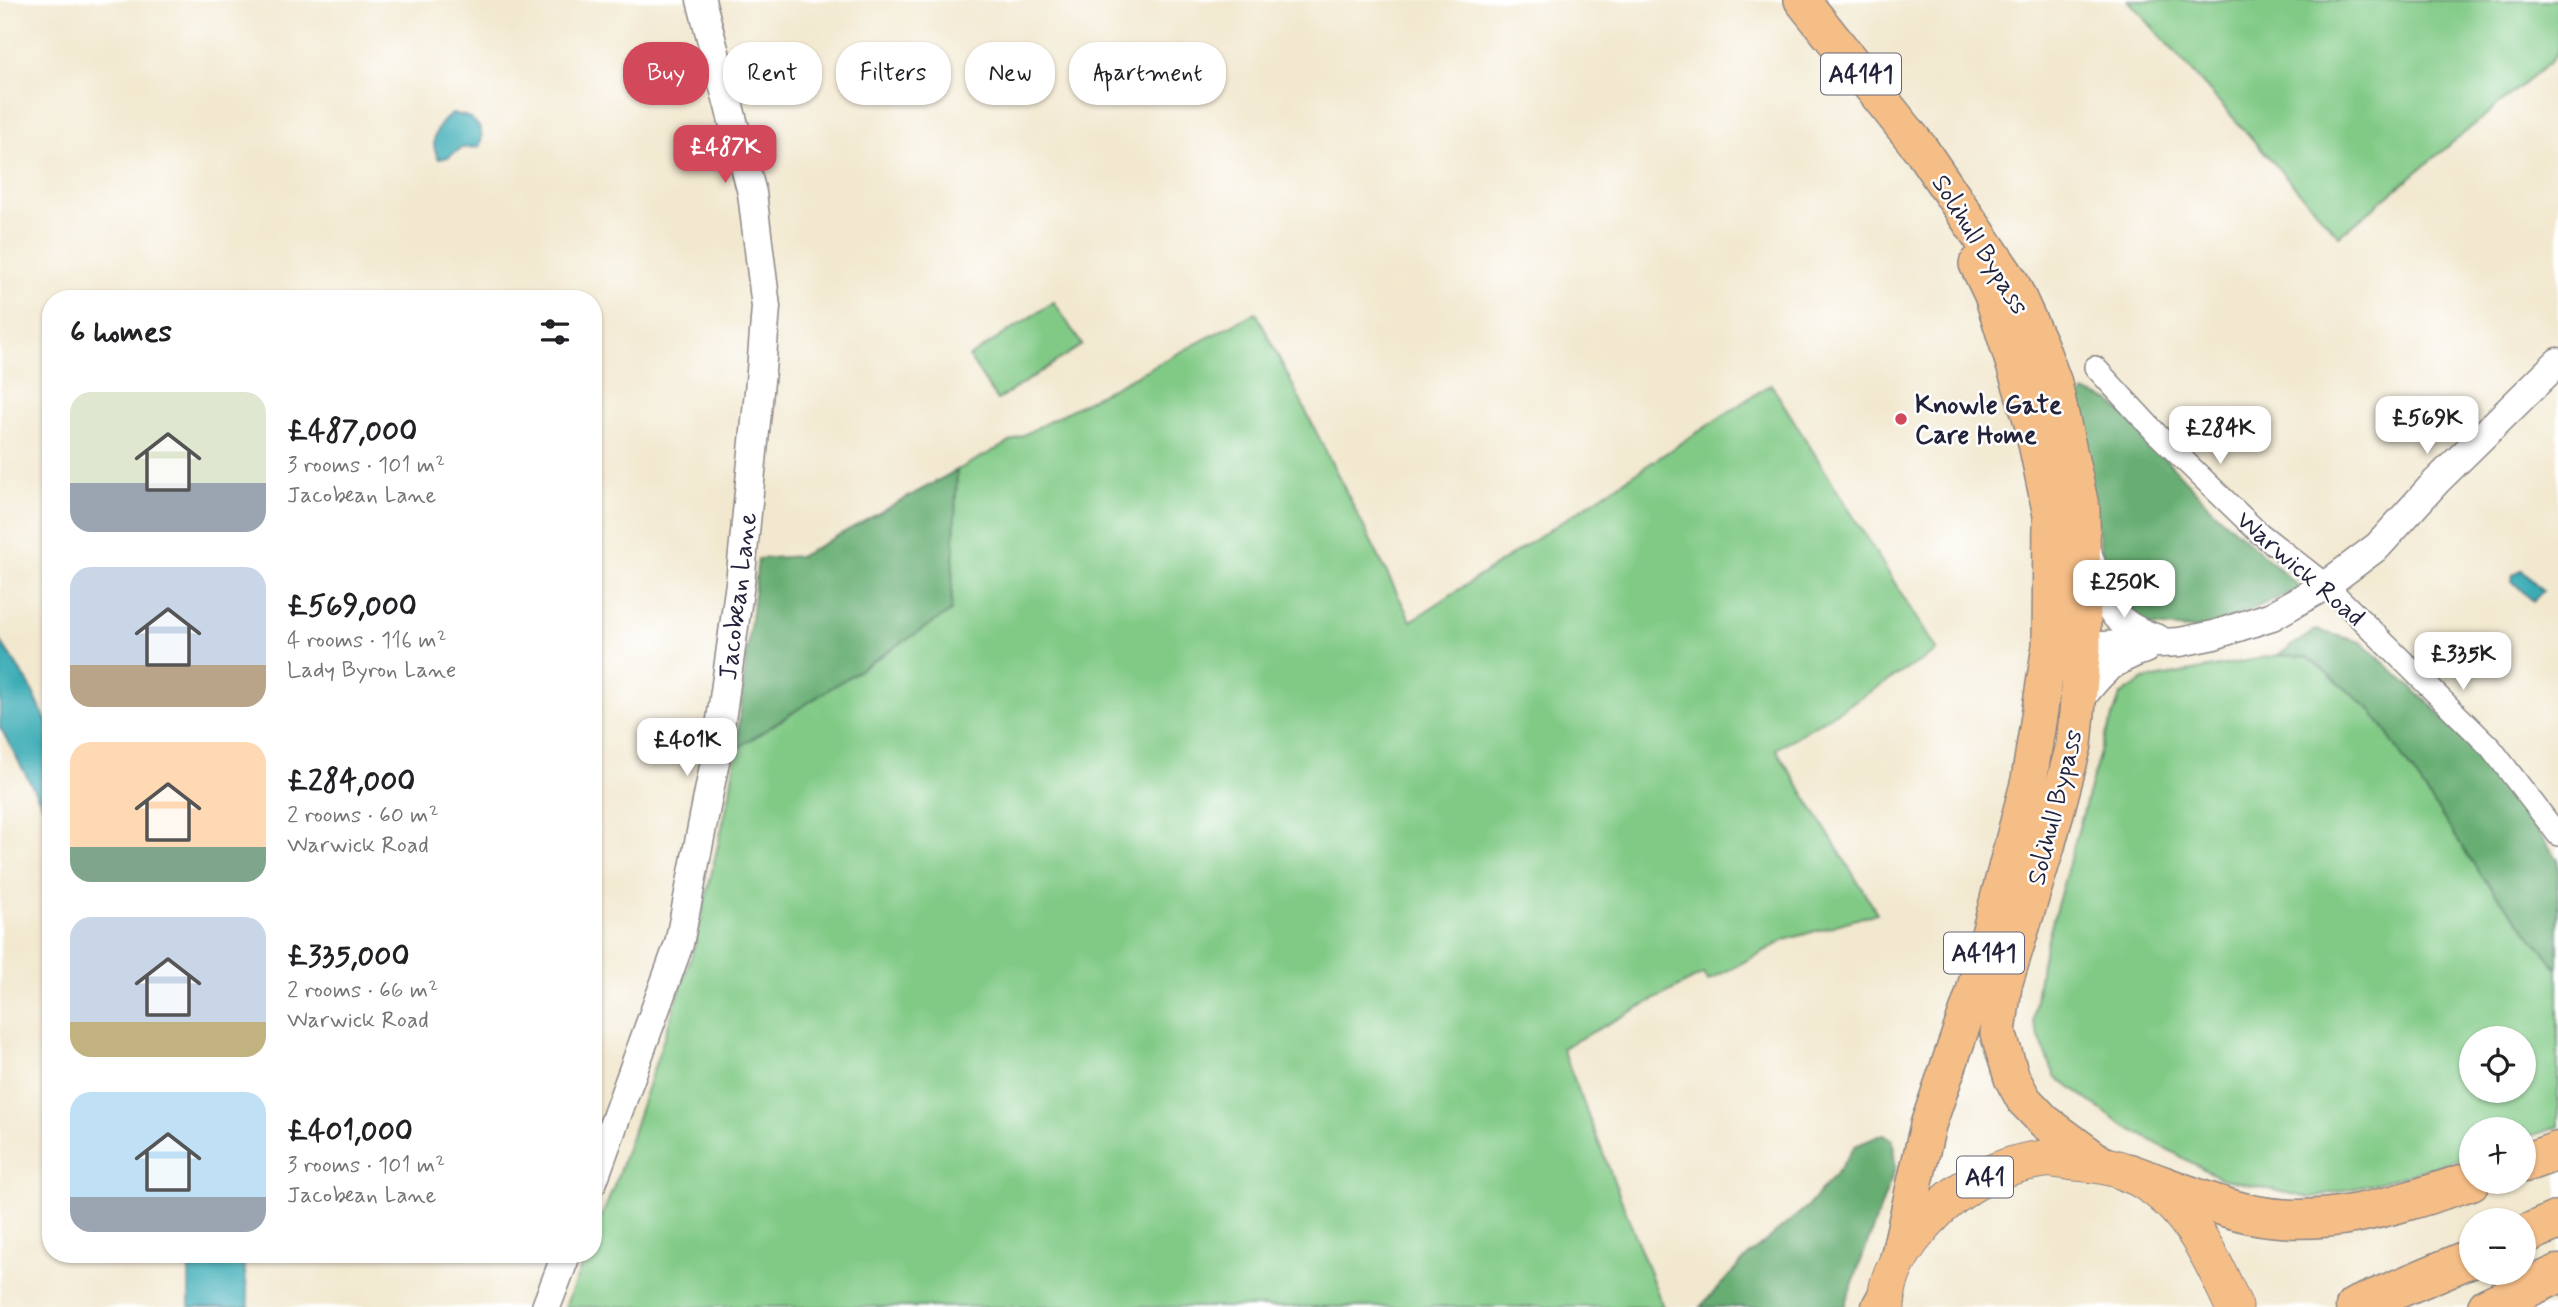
<!DOCTYPE html>
<html lang="en">
<head>
<meta charset="utf-8">
<style>
	:root { --surface:#fff; --page:#f2f2f2; --text:#202124; --muted:#757577; --accent:#d1495b }
	body { margin:0; font-family:Mynerve,sans-serif; background:var(--page); color:var(--text); height:100vh; display:flex; flex-direction:column; font-size:26px; white-space:nowrap }
	* { box-sizing:border-box; margin:0 }
	p { font-size:23px; color:var(--muted) }
	.icon { flex:none; width:38px; height:38px; fill:none; stroke:currentColor; stroke-width:2; stroke-linecap:round; stroke-linejoin:round }
	.map { position:relative; flex:1; overflow:hidden }
	.panel { position:absolute; left:42px; top:290px; width:560px; height:973px; display:flex; flex-direction:column; background:var(--surface); border-radius:28px; box-shadow:0 2px 5px #0004 }
	.panel>* { flex:none }
	.top-card { position:absolute; left:623px; top:42px; width:665px; height:63px; display:flex; gap:14px }
	.fabs { position:absolute; left:2459px; top:1026px; display:grid; gap:14px }
	.fabs a { display:grid; place-items:center; width:77px; height:77px; border-radius:50%; background:var(--surface); box-shadow:0 2px 5px #0004; font-size:35px }
	.price { position:absolute; translate:-50% -60px; padding:0 16px; border-radius:14px; background:#fff; color:#222; font-size:23px; line-height:46px; filter:drop-shadow(0 2px 4px #0008) }
	.price::after { content:''; position:absolute; left:50%; top:42px; width:21px; height:16px; margin-left:-10px; background:inherit; clip-path:polygon(0 0,100% 0,50% 100%) }
	.price.selected { background:var(--accent); color:#fff }
	ul { padding:0; list-style:none }
	li { display:flex; align-items:center; gap:21px; height:175px; padding:0 28px }
	li span { display:grid; place-items:center; flex:none; width:196px; height:140px; border-radius:21px; color:#555 }
	li>.icon { margin-inline-start:auto }
	span .icon { width:84px; height:84px; fill:#fffc; stroke-width:1 }
	li b { font-size:30px }
	h2 { display:flex; justify-content:space-between; align-items:center; height:84px; padding:0 28px; font-size:30px }
	.pill { padding:0 24px; border-radius:28px; background:var(--surface); box-shadow:0 2px 5px #0004; font-size:24px; line-height:63px }
	.pill.selected { background:var(--accent); color:#fff }
	.map>svg:first-child { display:block }
	.green { fill:#81ca86; stroke:#527660; stroke-width:2; fill-rule:evenodd }
	.forest { fill:#68ae73; stroke:#456857; stroke-width:2 }
	.water { fill:#3bacb5; stroke:#2e6778; stroke-width:2 }
	.lines { fill:none; stroke-linecap:round; stroke-linejoin:round }
	.minor-casing { stroke:#8a8585; stroke-width:24 }
	.tertiary-casing { stroke:#8a8585; stroke-width:31 }
	.primary-casing { stroke:#8a8585; stroke-width:38 }
	.trunk-casing { stroke:#8a8585; stroke-width:39 }
	.motorway-casing { stroke:#8a8585; stroke-width:41 }
	.minor { stroke:#fff; stroke-width:21 }
	.tertiary { stroke:#fff; stroke-width:28 }
	.primary { stroke:#f6be87; stroke-width:35 }
	.trunk { stroke:#f6be87; stroke-width:37 }
	.motorway { stroke:#f6be87; stroke-width:38 }
	.poi-dot { fill:#d1495b; stroke:#fff; stroke-width:2.5 }
	.labels { text-anchor:middle; stroke-width:5; stroke-linejoin:round; paint-order:stroke }
	.shield { fill:#fff; stroke:#646476; stroke-width:2 }
	.shield-label { font-size:24px; font-weight:bold; fill:#22223b }
	.street-label { font-size:26px; fill:#22223b; stroke:#fff }
	.poi-label { font-size:26px; font-weight:bold; fill:#22223b; stroke:#fff; text-anchor:start }
</style>
</head>
<body>
<div class="map">
<svg width="2558" height="1307" viewBox="0 0 2558 1307">
	<rect width="100%" height="100%" fill="#fff"/>
	<filter id="ink" filterUnits="userSpaceOnUse"><feTurbulence type="fractalNoise" baseFrequency=".0143" numOctaves="2"/><feDisplacementMap in="SourceGraphic" scale="14" xChannelSelector="R" yChannelSelector="G"/><feConvolveMatrix kernelMatrix="1 2 1 2 8 2 1 2 1" color-interpolation-filters="sRGB"/></filter>
	<filter id="wash" filterUnits="userSpaceOnUse"><feTurbulence type="fractalNoise" baseFrequency=".00686" numOctaves="4" result="noise"/><feDisplacementMap in="SourceGraphic" scale="28" xChannelSelector="R" yChannelSelector="G"/><feGaussianBlur stdDeviation="1.57" result="paint"/><feColorMatrix in="noise" values="0 0 0 0 0 0 0 0 0 0 0 0 0 0 0 0 0 1.4 0 .05"/><feComposite in="paint" operator="in"/></filter>
	<g filter="url(#wash)">
		<rect width="100%" height="100%" fill="#f2e8cf"/>
		<!-- green -->
		<path class="green" d="M2128,0H2558V51L2550,62L2339,236Z
			M1054,302L1082,345L997,400L969,357Z
			M1256,312L1411,621L1771,384L1937,651L1776,749L1877,913L1785,940L1708,981L1703,974L1562,1048L1663,1307H565L586,1255H593V1238L616,1181L695,945L730,793L736,749L951,611L957,470Z
			M2278,655L2308,657L2372,711L2481,875L2558,969V1127L2524,1138V1129H2471V1155L2390,1180L2309,1198L2220,1178L2121,1124L2055,1076L2033,1022L2041,963L2100,752L2120,696L2144,680ZM2471,1038H2524V1090H2471Z"/>
		<!-- forest -->
		<path class="forest" d="M2085,392L2111,401L2217,514L2301,588L2205,630L2149,626L2125,608L2102,553L2077,402Z
			M957,470L951,611L736,749L758,559L801,556Z
			M2316,630L2361,642L2438,712L2508,793L2558,859V969L2481,875L2372,711L2308,657L2278,655Z
			M1884,1134L1893,1140L1895,1168L1844,1307H1700L1748,1256L1808,1206L1839,1170L1855,1146Z"/>
		<!-- water -->
		<path class="water" d="M452,114C471,114 488,127 479,147L462,148L448,157L439,159C428,141 437,124 452,114Z
			M2522,570L2543,591L2533,601L2512,581L2513,574Z
			M0,640L29,684L51,731V821L0,727Z
			M189,1255H243L249,1307H189Z"/>
	</g>
	<g filter="url(#ink)">
		<g class="lines">
			<!-- minor casing -->
			<g class="minor-casing">
				<path id="minor" d="M2095,367L2156,433L2257,531L2326,585L2491,748L2558,835"/>
			</g>
			<!-- tertiary casing -->
			<g class="tertiary-casing">
				<path id="tertiary" d="M2088,555C2104,602 2108,623 2158,639
					M2083,647L2180,642L2214,635L2272,616L2326,585L2378,546L2436,482L2558,362
					M2078,702C2099,674 2111,660 2145,649
					M593,1181L679,944L716,756L740,583L761,371L766,307L752,193L701,0
					M546,1307L566,1255"/>
			</g>
			<!-- primary casing -->
			<g class="primary-casing">
				<path id="primary" d="M1802,0L1920,148L2011,282L2040,345L2054,383L2082,510L2083,647L2074,745L2047,846L2004,985L1998,1033L2012,1078L2024,1100L2045,1122L2103,1165
					M1898,1258L1928,1125L1973,995L2029,780L2050,646L2051,515L2031,419L1992,295L1977,264"/>
			</g>
			<!-- trunk casing -->
			<g class="trunk-casing">
				<path id="trunk" d="M1886,1307C1885,1282 1898,1258 1912,1239C1944,1196 1990,1165 2044,1159C2054,1158 2066,1161 2076,1162C2094,1164 2111,1165 2128,1173C2185,1197 2210,1255 2234,1307"/>
			</g>
			<!-- motorway casing -->
			<g class="motorway-casing">
				<path id="motorway" d="M2524,1163L2558,1151
					M2129,1173C2169,1187 2210,1205 2251,1214C2327,1230 2400,1204 2471,1181
					M2524,1235L2558,1220
					M1881,1307L1886,1298
					M2355,1307L2471,1258
					M2487,1307L2558,1274"/>
			</g>
			<!-- minor -->
			<use href="#minor" class="minor"/>
			<!-- tertiary -->
			<use href="#tertiary" class="tertiary"/>
			<!-- primary -->
			<use href="#primary" class="primary"/>
			<!-- trunk -->
			<use href="#trunk" class="trunk"/>
			<!-- motorway -->
			<use href="#motorway" class="motorway"/>
		</g>
	</g>
	<!-- markers -->
	<circle class="poi-dot" cx="1901" cy="419" r="7"/>
	<g class="labels">
		<!-- shield labels -->
		<g class="shield">
			<rect x="1821" y="53.5" width="80" height="41" rx="5"/>
			<rect x="1944" y="932.5" width="80" height="41" rx="5"/>
			<rect x="1957" y="1156.5" width="56" height="41" rx="5"/>
		</g>
		<g class="shield-label">
			<text x="1861" y="82">A4141</text>
			<text x="1984" y="961">A4141</text>
			<text x="1985" y="1185">A41</text>
		</g>
		<!-- street labels -->
		<g class="street-label">
			<text transform="translate(1981 244) rotate(58)" y="9">Solihull Bypass</text>
			<text transform="translate(2301 568) rotate(41)" y="9">Warwick Road</text>
			<text transform="translate(737 596) rotate(-83)" y="9">Jacobean Lane</text>
			<text transform="translate(2054 807) rotate(-76)" y="9">Solihull Bypass</text>
		</g>
		<!-- poi labels -->
		<g class="poi-label">
			<text x="1915" y="413">Knowle Gate<tspan x="1915" dy="30">Care Home</tspan></text>
		</g>
	</g>
</svg>
<div class="fabs">
<a><svg class="icon" aria-label="locate" viewBox="0 0 24 24"><circle cx="12" cy="12" r="6"/><path d="M12 2v4M12 18v4M2 12h4M18 12h4"/></svg></a>
<a>+</a>
<a>−</a>
</div>
<b class="price selected" style="left:725px;top:185px">£487K</b>
<b class="price" style="left:2427px;top:456px">£569K</b>
<b class="price" style="left:2220px;top:466px">£284K</b>
<b class="price" style="left:2124px;top:620px">£250K</b>
<b class="price" style="left:2463px;top:692px">£335K</b>
<b class="price" style="left:687px;top:778px">£401K</b>
<div class="top-card">
<a class="pill selected">Buy</a>
<a class="pill">Rent</a>
<a class="pill">Filters</a>
<a class="pill">New</a>
<a class="pill">Apartment</a>
</div>
<section class="panel">
<h2>6 homes<svg class="icon" aria-label="filters" viewBox="0 0 24 24"><path d="M4 7h16M4 17h16"/><circle cx="9" cy="7" r="2"/><circle cx="15" cy="17" r="2"/></svg></h2>
<ul>
<li><span style="background:linear-gradient(#dfe7d0 65%,#9aa5b1 0)"><svg class="icon" aria-label="home" viewBox="0 0 24 24"><path d="M3 11l9-7 9 7M6 9v11h12V9"/></svg></span><div><b>£487,000</b><p>3 rooms · 101 m²</p><p>Jacobean Lane</p></div></li>
<li><span style="background:linear-gradient(#c9d6e8 70%,#b9a48a 0)"><svg class="icon" aria-label="home" viewBox="0 0 24 24"><path d="M3 11l9-7 9 7M6 9v11h12V9"/></svg></span><div><b>£569,000</b><p>4 rooms · 116 m²</p><p>Lady Byron Lane</p></div></li>
<li><span style="background:linear-gradient(#ffd9b3 75%,#7fa58c 0)"><svg class="icon" aria-label="home" viewBox="0 0 24 24"><path d="M3 11l9-7 9 7M6 9v11h12V9"/></svg></span><div><b>£284,000</b><p>2 rooms · 60 m²</p><p>Warwick Road</p></div></li>
<li><span style="background:linear-gradient(#c9d6e8 75%,#c2b280 0)"><svg class="icon" aria-label="home" viewBox="0 0 24 24"><path d="M3 11l9-7 9 7M6 9v11h12V9"/></svg></span><div><b>£335,000</b><p>2 rooms · 66 m²</p><p>Warwick Road</p></div></li>
<li><span style="background:linear-gradient(#bfe0f5 75%,#9aa5b1 0)"><svg class="icon" aria-label="home" viewBox="0 0 24 24"><path d="M3 11l9-7 9 7M6 9v11h12V9"/></svg></span><div><b>£401,000</b><p>3 rooms · 101 m²</p><p>Jacobean Lane</p></div></li>
</ul>
</section>
</div>
</body>
</html>
